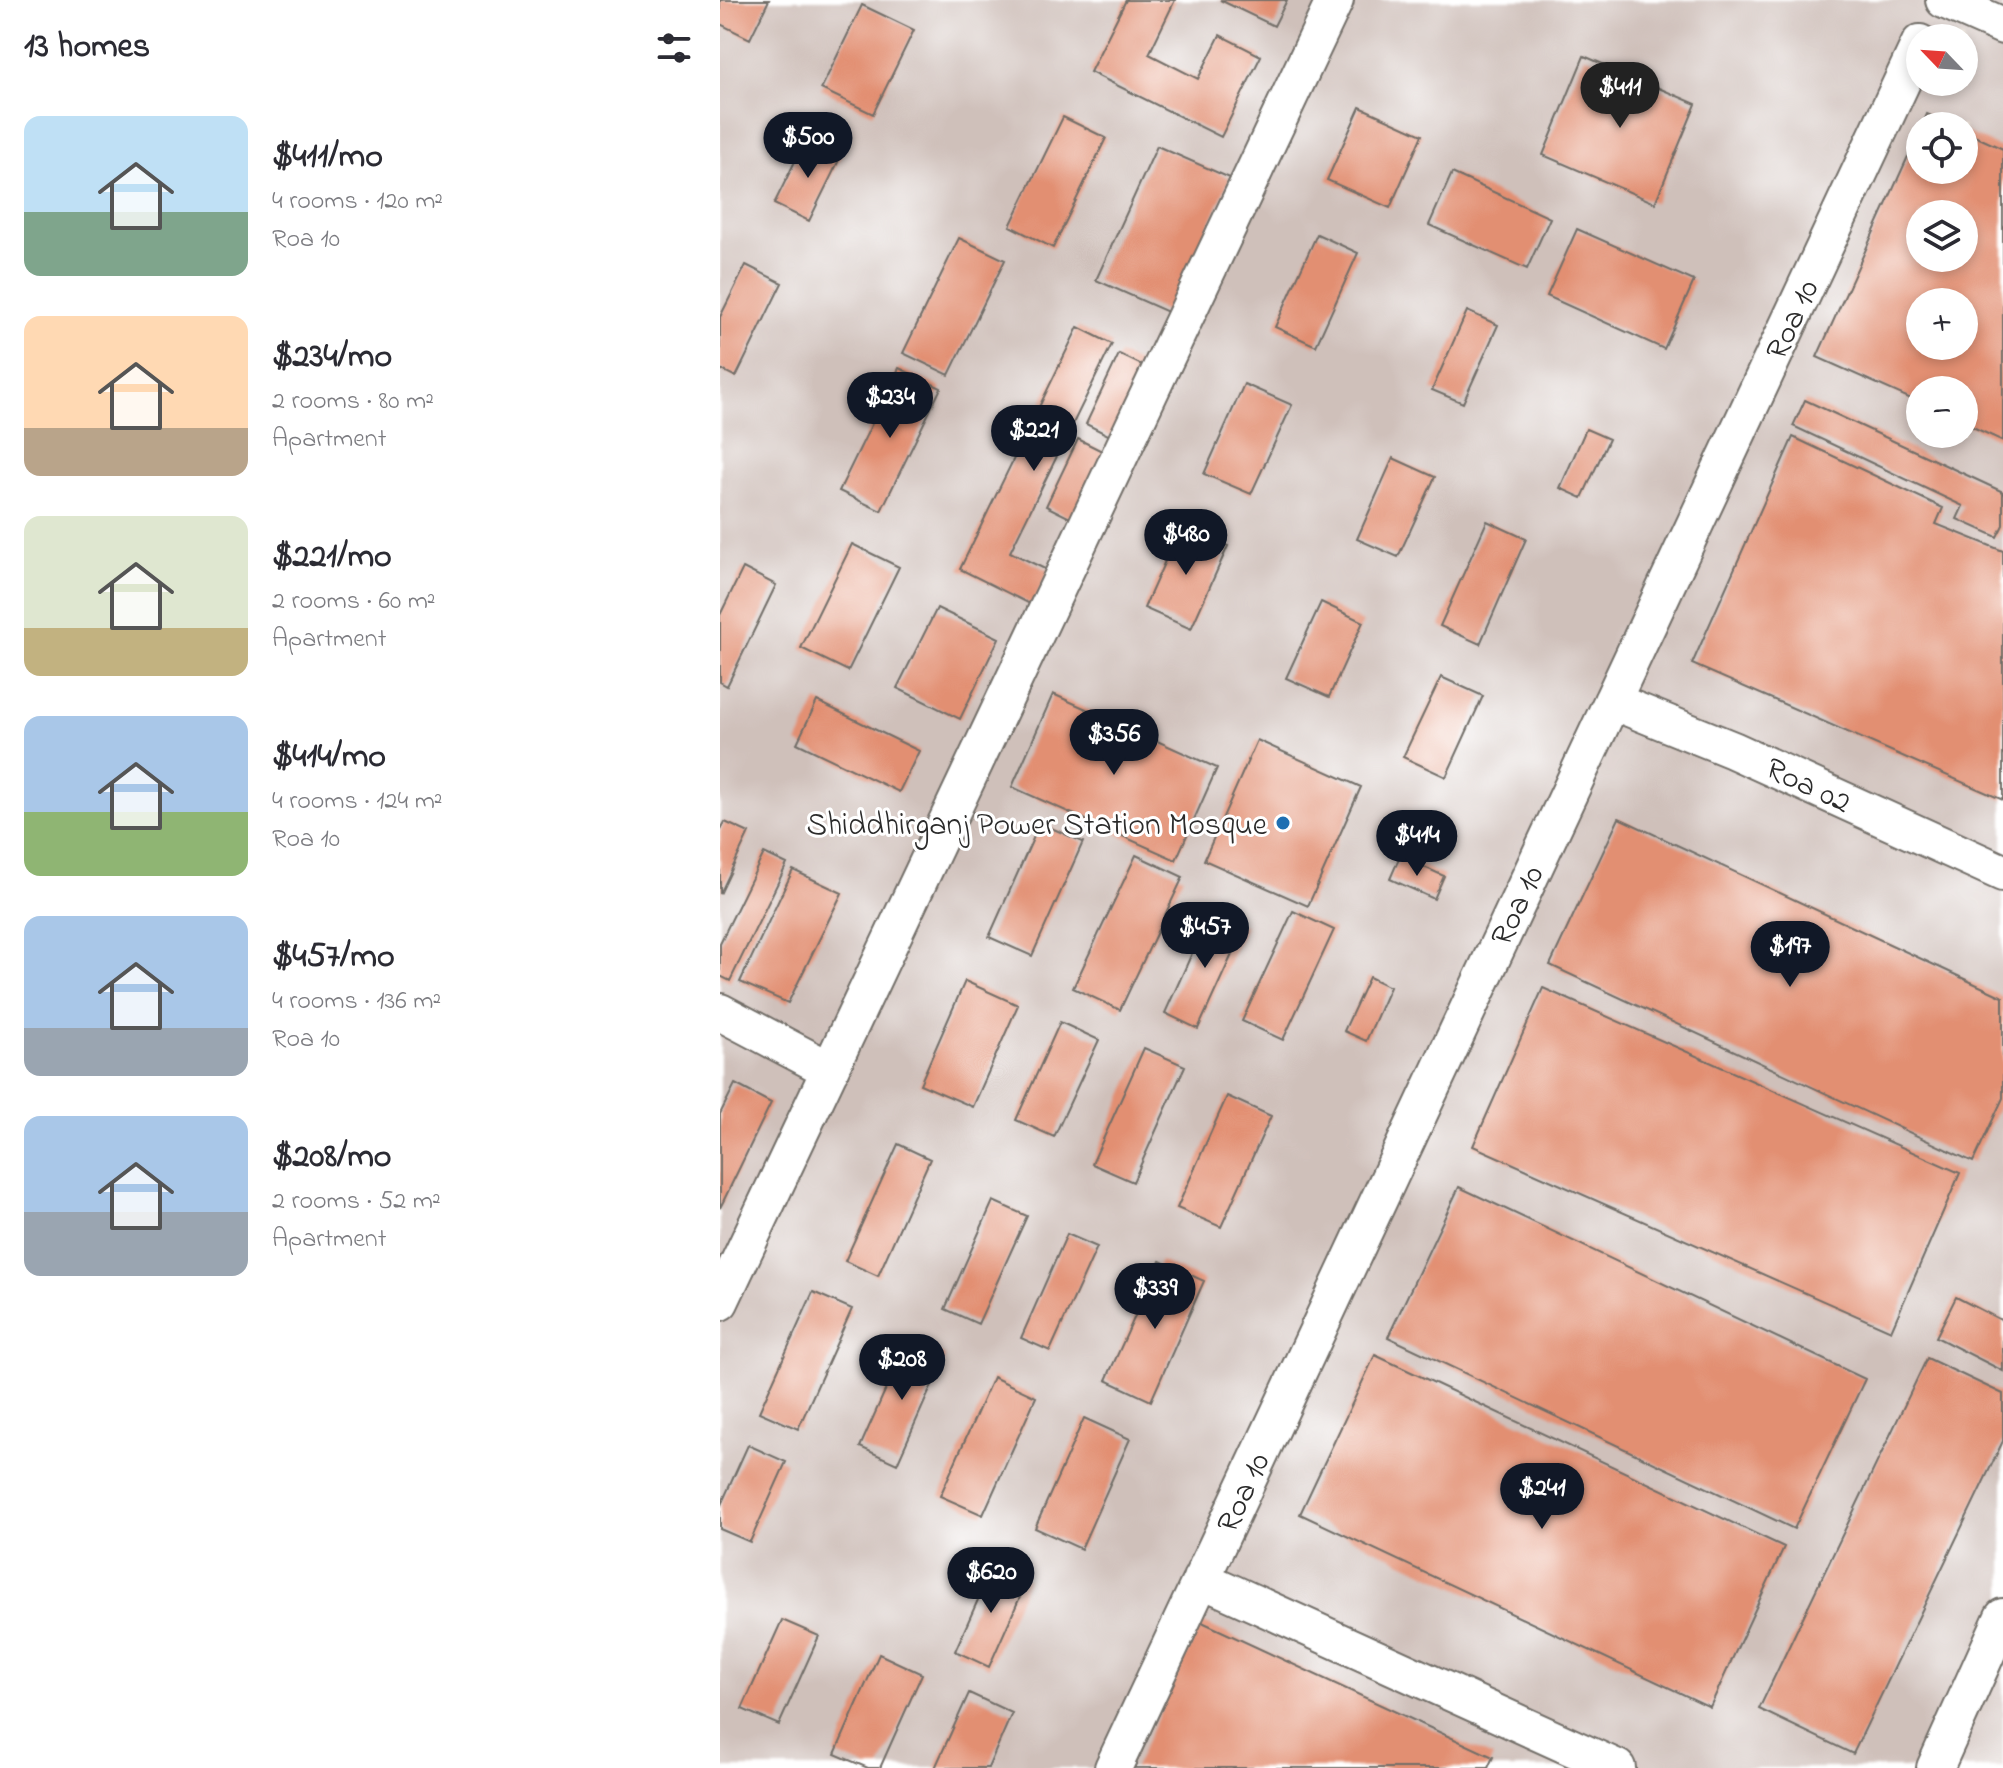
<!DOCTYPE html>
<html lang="en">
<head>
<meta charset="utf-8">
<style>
	:root { --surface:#fff; --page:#f2f2f3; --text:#2b2b33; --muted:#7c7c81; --accent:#111827 }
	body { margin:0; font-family:"Indie Flower",sans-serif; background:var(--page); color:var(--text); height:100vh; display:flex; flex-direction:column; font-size:30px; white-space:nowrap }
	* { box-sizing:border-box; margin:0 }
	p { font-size:26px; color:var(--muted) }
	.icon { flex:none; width:44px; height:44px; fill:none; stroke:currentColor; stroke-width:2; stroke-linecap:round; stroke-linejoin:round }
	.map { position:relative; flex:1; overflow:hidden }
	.panel { display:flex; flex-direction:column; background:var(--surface); width:720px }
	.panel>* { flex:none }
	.needle { width:52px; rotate:295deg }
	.controls { position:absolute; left:1186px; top:24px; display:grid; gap:16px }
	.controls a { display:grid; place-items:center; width:72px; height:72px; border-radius:50%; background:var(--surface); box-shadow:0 4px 12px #0003; font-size:40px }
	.price { position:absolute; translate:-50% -68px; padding:0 18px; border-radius:28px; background:var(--accent); color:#fff; font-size:26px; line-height:52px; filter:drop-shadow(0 2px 4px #0008) }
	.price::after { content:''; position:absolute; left:50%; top:48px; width:24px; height:18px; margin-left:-12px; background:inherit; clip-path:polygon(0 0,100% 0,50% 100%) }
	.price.active { background:#222; color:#fff }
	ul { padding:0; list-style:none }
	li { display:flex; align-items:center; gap:24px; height:200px; padding:0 24px }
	li span { display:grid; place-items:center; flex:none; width:224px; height:160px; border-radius:16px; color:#555 }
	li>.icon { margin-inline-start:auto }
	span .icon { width:96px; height:96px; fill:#fffc; stroke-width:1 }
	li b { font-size:34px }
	h2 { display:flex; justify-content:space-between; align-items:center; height:96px; padding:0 24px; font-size:34px }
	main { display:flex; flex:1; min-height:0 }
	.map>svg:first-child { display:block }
	.industrial { fill:#cfc0ba; fill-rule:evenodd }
	.building { fill:#e28f72; fill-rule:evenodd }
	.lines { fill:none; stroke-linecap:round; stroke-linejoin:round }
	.street-casing { stroke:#726e68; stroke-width:40 }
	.street { stroke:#fff; stroke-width:36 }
	.poi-dot { fill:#1f6fb2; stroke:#fff; stroke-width:3 }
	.labels { text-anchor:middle; stroke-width:6; stroke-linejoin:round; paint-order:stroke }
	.street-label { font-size:32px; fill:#2b2b2b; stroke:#fff }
	.poi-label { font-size:32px; fill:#2b2b2b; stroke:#fff; text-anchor:end }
</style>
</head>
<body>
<main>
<section class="panel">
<h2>13 homes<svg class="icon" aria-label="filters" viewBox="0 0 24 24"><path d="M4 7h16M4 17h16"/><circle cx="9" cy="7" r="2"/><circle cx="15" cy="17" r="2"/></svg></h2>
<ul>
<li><span style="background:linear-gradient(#bfe0f5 60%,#7fa58c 0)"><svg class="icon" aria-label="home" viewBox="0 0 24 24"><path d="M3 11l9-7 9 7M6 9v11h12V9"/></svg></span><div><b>$411/mo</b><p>4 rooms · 120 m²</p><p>Roa 10</p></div></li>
<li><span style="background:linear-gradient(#ffd9b3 70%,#b9a48a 0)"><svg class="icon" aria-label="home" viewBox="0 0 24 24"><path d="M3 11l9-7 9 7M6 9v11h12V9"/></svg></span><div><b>$234/mo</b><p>2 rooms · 80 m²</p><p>Apartment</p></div></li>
<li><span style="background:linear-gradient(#dfe7d0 70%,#c2b280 0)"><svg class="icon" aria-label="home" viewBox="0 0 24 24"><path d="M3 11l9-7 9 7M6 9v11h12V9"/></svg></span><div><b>$221/mo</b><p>2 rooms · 60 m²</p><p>Apartment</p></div></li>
<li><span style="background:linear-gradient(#a9c7e8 60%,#8fb573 0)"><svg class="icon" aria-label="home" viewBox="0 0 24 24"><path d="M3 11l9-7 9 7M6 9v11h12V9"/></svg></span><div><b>$414/mo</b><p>4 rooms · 124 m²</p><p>Roa 10</p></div></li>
<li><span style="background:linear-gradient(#a9c7e8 70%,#9aa5b1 0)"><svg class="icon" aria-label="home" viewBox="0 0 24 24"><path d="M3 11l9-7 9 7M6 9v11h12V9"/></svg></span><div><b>$457/mo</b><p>4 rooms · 136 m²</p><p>Roa 10</p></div></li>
<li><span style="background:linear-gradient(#a9c7e8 60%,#9aa5b1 0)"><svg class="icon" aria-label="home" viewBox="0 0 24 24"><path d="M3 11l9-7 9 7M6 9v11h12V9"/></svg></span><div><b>$208/mo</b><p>2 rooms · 52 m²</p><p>Apartment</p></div></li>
</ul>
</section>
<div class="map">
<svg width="1283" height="1768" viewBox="0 0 1283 1768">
	<rect width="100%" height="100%" fill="#fff"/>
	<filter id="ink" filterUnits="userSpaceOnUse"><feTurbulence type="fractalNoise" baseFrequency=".0125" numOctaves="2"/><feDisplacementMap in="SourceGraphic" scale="16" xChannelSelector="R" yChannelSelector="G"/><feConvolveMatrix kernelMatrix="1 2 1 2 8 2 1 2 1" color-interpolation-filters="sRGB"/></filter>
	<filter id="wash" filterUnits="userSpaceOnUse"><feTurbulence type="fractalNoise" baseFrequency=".006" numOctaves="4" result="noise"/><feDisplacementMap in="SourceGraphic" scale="32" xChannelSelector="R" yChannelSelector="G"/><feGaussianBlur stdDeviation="1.8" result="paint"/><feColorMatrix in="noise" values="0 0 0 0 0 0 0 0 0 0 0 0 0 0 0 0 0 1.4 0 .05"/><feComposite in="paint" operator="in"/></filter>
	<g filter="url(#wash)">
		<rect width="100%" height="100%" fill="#f7ebd9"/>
		<!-- industrial -->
		<path class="industrial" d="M0,0H1283V1768H0ZM1200,38H1244V82H1200ZM1200,126H1244V170H1200ZM1200,214H1244V258H1200ZM1200,302H1244V346H1200ZM1200,390H1244V434H1200Z"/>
		<g id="blocks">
			<!-- building -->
			<path class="building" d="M0,0H49L30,39L0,24Z
				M406,0H455L429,54L478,79L500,35L541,56L501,137L370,72Z
				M500,0H567L554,26Z
				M142,5L194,30L153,114L101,89Z
				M864,56L976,104L935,203L823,155Z
				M640,107L702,135L670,208L607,180Z
				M1207,114L1233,126H1202Z
				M343,117L386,138L333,248L290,226Z
				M1200,130V170H1244V131L1283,149V441L1244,423V390H1200V403L1097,357ZM1200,214H1244V258H1200ZM1200,302H1244V346H1200Z
				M86,139L121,156L89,221L54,204Z
				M437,146L510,178L450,313L376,280Z
				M732,173L830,218L807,269L709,225Z
				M857,229L974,281L944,349L827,296Z
				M597,234L638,253L596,346L555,327Z
				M239,238L285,260L229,375L183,353Z
				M26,265L62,283L16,377L0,369V317Z
				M747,311L778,325L743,403L712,390Z
				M358,327L392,344L290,552L329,571L312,605L240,569Z
				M399,354L428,368L394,438L366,424Z
				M179,368L221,388L161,511L119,491Z
				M524,384L572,405L531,494L484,474Z
				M1085,400L1283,492V525L1277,537L1237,519L1243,506L1073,426Z
				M866,429L889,439L862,498L840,488Z
				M1073,437L1223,508L1216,524L1283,551V800L972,664Z
				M358,439L384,452L352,519L326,506Z
				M673,458L715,477L678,557L637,539Z
				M767,521L806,539L760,644L720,626Z
				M461,525L508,546L471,629L424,608Z
				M132,544L179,567L128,671L81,648Z
				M23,568L56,585L7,686L0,682V615Z
				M601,602L643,622L609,697L566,678Z
				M217,608L279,638L240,719L177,688Z
				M721,677L763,696L726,777L683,757Z
				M333,694L497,768L456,860L292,787Z
				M97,701L199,751L179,792L77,743Z
				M537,740L641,787L588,906L484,860Z
				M899,818L1283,997V1098L1253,1162L830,965Z
				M5,822L29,833L0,894V831Z
				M320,823L363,842L312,956L269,937Z
				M44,853L67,864L10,981L0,976V943Z
				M416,855L463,877L400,1010L353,988Z
				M680,856L724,876L714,899L670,879Z
				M73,870L122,893L68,1003L20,982Z
				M491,911L525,926L478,1029L445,1013Z
				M573,911L614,930L563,1040L522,1021Z
				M649,977L670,987L646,1041L624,1031Z
				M245,981L298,1005L253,1107L200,1084Z
				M823,988L1240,1173L1171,1331L753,1146Z
				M340,1022L379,1040L334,1137L296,1120Z
				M424,1048L465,1066L413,1182L372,1164Z
				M15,1084L51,1103L0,1208V1114Z
				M507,1096L551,1116L501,1227L457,1208Z
				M178,1144L210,1159L158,1276L125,1261Z
				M739,1187L1145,1379L1074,1529L668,1337Z
				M273,1201L307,1216L258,1324L225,1309Z
				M347,1234L377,1247L330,1351L301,1338Z
				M440,1261L484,1281L431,1401L386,1380Z
				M93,1292L132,1309L78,1429L39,1412Z
				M1236,1297L1283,1321V1371L1216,1337Z
				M188,1339L225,1356L177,1464L140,1447Z
				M655,1355L1064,1547L990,1707L580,1514Z
				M1207,1358L1283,1394V1441L1133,1754L1039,1709Z
				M273,1377L316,1397L263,1515L220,1496Z
				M364,1418L410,1439L361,1549L315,1528Z
				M28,1445L66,1462L30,1542L0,1529V1507Z
				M274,1564L308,1579L269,1667L235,1651Z
				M62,1620L99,1636L59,1725L22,1709Z
				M482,1622L773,1757L768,1768H414Z
				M159,1654L202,1674L160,1768H148L115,1754Z
				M249,1693L292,1713L268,1768H215Z"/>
		</g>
	</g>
	<g filter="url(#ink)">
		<use href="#blocks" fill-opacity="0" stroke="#726e68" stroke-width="2"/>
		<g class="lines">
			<!-- street casing -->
			<g class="street-casing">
				<path id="street" d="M1224,0L1283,26
					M892,701L1013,750L1283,873
					M0,1012L110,1070
					M0,1302L615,0
					M481,1579L897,1768
					M393,1768L1200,43
					M1215,1768L1283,1617"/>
			</g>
			<!-- street -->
			<use href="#street" class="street"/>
		</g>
	</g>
	<!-- markers -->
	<circle class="poi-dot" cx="563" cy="823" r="8"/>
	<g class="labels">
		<!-- street labels -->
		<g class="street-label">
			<text transform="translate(1071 319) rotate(-65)" y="11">Roa 10</text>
			<text transform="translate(1089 784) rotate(25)" y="11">Roa 02</text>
			<text transform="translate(796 905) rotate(-65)" y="11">Roa 10</text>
			<text transform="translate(522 1492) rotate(-65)" y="11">Roa 10</text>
		</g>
		<!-- poi labels -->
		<g class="poi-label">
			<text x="547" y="834">Shiddhirganj Power Station Mosque</text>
		</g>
	</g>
</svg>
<div class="controls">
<a><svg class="needle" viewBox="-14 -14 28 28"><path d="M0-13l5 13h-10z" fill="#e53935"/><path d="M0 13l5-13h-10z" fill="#7c7c81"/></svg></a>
<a><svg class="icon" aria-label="locate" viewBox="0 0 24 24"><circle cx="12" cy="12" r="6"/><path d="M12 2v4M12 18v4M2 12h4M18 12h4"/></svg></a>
<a><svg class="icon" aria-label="layers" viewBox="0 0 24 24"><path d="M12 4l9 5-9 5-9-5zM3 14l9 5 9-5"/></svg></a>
<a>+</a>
<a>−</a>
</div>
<b class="price active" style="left:900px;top:130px">$411</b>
<b class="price" style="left:88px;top:180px">$500</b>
<b class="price" style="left:170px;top:440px">$234</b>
<b class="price" style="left:314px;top:473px">$221</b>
<b class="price" style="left:466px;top:577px">$480</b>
<b class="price" style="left:394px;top:777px">$356</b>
<b class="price" style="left:697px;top:878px">$414</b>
<b class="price" style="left:485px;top:970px">$457</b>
<b class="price" style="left:1070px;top:989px">$197</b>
<b class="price" style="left:435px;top:1331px">$339</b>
<b class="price" style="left:182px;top:1402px">$208</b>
<b class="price" style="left:822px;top:1531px">$241</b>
<b class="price" style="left:271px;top:1615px">$620</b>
</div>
</main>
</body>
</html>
